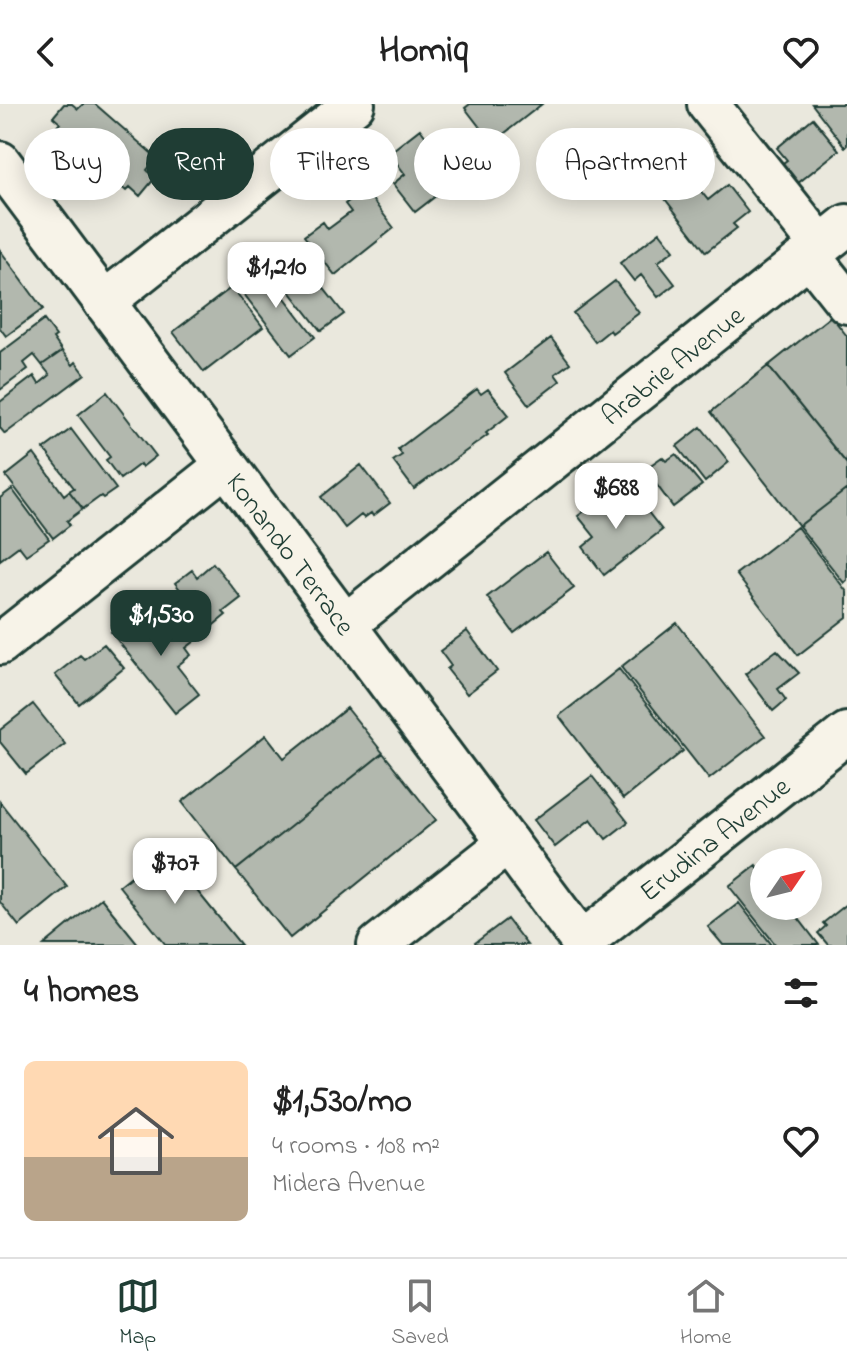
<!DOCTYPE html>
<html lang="en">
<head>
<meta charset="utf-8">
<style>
	:root { --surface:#fff; --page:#f2f2f2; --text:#222; --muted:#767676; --line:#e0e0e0; --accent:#1f3d34 }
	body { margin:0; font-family:"Indie Flower",sans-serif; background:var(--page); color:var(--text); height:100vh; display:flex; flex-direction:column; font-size:30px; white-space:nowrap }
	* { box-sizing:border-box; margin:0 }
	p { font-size:26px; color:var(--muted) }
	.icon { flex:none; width:44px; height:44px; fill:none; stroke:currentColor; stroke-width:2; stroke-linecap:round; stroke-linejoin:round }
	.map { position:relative; height:841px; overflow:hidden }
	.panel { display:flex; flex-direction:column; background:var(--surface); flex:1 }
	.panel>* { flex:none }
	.hud { position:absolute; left:24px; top:24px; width:800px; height:72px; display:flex; gap:16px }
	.needle { width:52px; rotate:55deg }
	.buttons { position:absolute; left:750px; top:744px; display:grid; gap:16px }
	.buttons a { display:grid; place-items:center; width:72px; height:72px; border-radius:50%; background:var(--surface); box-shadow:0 4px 20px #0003; font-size:40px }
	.price { position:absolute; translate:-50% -68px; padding:0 18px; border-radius:16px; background:#fff; color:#222; font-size:26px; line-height:52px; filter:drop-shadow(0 2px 4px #0008) }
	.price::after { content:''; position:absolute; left:50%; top:48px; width:24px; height:18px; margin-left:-12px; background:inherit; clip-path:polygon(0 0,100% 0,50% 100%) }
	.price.on { background:var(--accent); color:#fff }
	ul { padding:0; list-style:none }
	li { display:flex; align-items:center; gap:24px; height:200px; padding:0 24px }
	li+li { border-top:2px solid var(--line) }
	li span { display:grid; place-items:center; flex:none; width:224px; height:160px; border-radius:12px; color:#555 }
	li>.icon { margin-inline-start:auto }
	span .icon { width:96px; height:96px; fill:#fffc; stroke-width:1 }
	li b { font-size:34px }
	h2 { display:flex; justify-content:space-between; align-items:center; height:96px; padding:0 24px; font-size:34px }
	.chip { padding:0 28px; border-radius:36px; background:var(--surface); box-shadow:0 4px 20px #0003; font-size:28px; line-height:72px }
	.chip.on { background:var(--accent); color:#fff }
	header { display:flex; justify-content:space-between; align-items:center; height:104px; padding:0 24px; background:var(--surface); font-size:36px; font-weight:700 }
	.dock { display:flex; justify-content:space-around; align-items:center; height:112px; border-top:2px solid var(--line); background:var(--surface); font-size:22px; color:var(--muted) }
	.dock a { display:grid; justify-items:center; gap:4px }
	.dock .on { color:var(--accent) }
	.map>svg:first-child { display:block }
	.building { fill:#b2b8ae; stroke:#1f3d34; stroke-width:2 }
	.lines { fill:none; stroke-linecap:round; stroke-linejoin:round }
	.minor-casing { stroke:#1f3d34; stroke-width:46 }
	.minor { stroke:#f7f3e8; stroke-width:40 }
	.labels { text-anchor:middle; stroke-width:7; stroke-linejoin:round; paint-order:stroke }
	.street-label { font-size:28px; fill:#1f3d34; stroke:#f7f3e8 }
</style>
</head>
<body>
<header><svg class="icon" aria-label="back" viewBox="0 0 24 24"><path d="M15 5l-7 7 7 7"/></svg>Homiq<svg class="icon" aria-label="heart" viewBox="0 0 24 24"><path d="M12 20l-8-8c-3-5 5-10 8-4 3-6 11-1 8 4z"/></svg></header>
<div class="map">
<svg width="847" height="841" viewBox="0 0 847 841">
	<rect width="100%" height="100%" fill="#eae8dd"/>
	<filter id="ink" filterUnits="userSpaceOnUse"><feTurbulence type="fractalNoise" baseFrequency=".0125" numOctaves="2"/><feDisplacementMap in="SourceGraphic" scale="16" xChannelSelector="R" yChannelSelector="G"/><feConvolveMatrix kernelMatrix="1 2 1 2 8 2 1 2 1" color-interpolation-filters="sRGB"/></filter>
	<g filter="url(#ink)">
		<!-- building -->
		<path class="building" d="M64,0H72L78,5L83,0H95L157,54L147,66L155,74L140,92L130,83L126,87L55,25L60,19L53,13Z
			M470,0H542L492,39L465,4Z
			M812,0H847V41L845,43Z
			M813,14L839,46L792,84L776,64L787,56L777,44Z
			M420,25L436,46L450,35L472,64L415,108L393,80L405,70L389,49Z
			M688,71L708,96L727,81L748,108L733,120L737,124L706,148L662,91Z
			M364,85L394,124L335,171L304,132L323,118L328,125L351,108L345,100Z
			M660,128L674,146L658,158L675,180L658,193L641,171L634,177L620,159Z
			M289,140L344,210L321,227L288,185L286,187L267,163L277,155L274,152Z
			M0,146L43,205L6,232L0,224Z
			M267,163L286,187L282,190L315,233L291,251L237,181L255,167L258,170Z
			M615,177L639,209L612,229L610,226L595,238L573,209Z
			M232,183L263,223L204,268L173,228Z
			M831,212L847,232V360L768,262Z
			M44,216L56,232L53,234L62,247L42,261L34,251L24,259L28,265L0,286V249Z
			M551,234L570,259L555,270L560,277L529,301L505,269Z
			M62,247L73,261L76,258L85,270L5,330L0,324V298L34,272L39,280L50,271L42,261Z
			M768,262L847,360V385L799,422L711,308Z
			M477,285L481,290L488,285L509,311L486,329L488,331L414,385L393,357L402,351L398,345Z
			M107,288L156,352L142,363L140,360L120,375L106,356L110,353L78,311Z
			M701,323L729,358L705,378L677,342Z
			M71,325L116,385L103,394L101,392L83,405L69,387L74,384L44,345Z
			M34,350L64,391L69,387L83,405L67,417L70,421L53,434L6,372Z
			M676,350L702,381L673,403L645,365L662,353L666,357Z
			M361,361L390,399L373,412L371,409L364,414L361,411L345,424L321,393Z
			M12,385L49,435L26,451L19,442L0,456V394Z
			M847,385V476L844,479L799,422Z
			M611,387L627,408L640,398L662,426L604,471L583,443L595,433L578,412Z
			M797,423L847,488V513L798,551L736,470Z
			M546,448L574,484L514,529L487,493Z
			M213,459L241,494L223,508L226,511L210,524L175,479L192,466L197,473Z
			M175,512L195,537L186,544L191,551L177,562L199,590L175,609L111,528L130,513L143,529L158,517L163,522Z
			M677,519L765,632L709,675L621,563Z
			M467,527L497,567L467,590L447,565L451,562L440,547Z
			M104,540L124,564L79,600L55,571L80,551L84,555Z
			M777,546L799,569L778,585L786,596L773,607L745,570Z
			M619,565L683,647L623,695L559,612Z
			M33,600L65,640L26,670L0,638V626Z
			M347,604L383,649L236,766L182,698L266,631L284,654Z
			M383,649L436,716L290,834L236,766Z
			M592,672L628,718L606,735L591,715L555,743L534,716Z
			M0,698L67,783L19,822L0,798Z
			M164,746L241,841H166L119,782Z
			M756,761L764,771V802H789L819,841H776L729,782Z
			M101,794L139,841H44Z
			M739,799L772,841H723L708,823Z
			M847,800V841H828L818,829L826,822L823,819Z
			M507,815L527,841H476L475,839Z"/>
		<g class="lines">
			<!-- minor casing -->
			<g class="minor-casing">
				<g id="minor">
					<path d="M708,0L821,142"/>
					<path id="s1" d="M0,58L584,841"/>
					<path d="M809,151L847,199"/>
					<path d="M104,198L354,0"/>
					<path id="s2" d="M345,521L847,121"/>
					<path d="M0,540L226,361"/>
					<path id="s3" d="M582,838L847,629"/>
					<path d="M378,841L508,739"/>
				</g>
			</g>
			<!-- minor -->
			<use href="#minor" class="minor"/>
		</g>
	</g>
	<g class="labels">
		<!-- street labels -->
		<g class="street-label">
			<text dy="10" stroke="none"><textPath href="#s2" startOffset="418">Arabrie Avenue</textPath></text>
			<text dy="10" stroke="none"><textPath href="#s1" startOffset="488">Konando Terrace</textPath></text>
			<text dy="10" stroke="none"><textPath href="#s3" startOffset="168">Erudina Avenue</textPath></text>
		</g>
	</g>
</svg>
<div class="buttons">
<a><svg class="needle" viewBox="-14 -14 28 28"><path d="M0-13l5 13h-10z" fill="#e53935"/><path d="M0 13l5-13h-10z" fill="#767676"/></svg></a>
</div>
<b class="price" style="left:276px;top:206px">$1,210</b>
<b class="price" style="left:616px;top:427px">$688</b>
<b class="price on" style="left:161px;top:554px">$1,530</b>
<b class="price" style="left:175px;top:802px">$707</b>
<div class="hud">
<a class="chip">Buy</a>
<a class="chip on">Rent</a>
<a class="chip">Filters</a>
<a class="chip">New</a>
<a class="chip">Apartment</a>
</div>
</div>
<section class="panel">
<h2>4 homes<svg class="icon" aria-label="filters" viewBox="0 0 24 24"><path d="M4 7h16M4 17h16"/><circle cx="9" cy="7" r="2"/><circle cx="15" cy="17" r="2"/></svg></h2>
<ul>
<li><span style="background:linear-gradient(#ffd9b3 60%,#b9a48a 0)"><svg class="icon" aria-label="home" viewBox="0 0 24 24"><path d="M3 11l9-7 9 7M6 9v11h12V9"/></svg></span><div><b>$1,530/mo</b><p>4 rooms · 108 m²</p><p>Midera Avenue</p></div><svg class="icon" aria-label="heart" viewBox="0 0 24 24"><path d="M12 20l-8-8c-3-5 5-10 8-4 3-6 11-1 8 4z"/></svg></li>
</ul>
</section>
<nav class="dock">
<a class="on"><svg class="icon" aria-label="map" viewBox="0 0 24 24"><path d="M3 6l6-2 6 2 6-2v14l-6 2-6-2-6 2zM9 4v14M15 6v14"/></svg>Map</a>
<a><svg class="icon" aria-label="saved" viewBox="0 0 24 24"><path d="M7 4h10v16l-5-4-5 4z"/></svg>Saved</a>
<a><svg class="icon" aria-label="home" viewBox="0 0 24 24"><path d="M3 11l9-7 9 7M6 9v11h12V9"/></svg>Home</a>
</nav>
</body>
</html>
